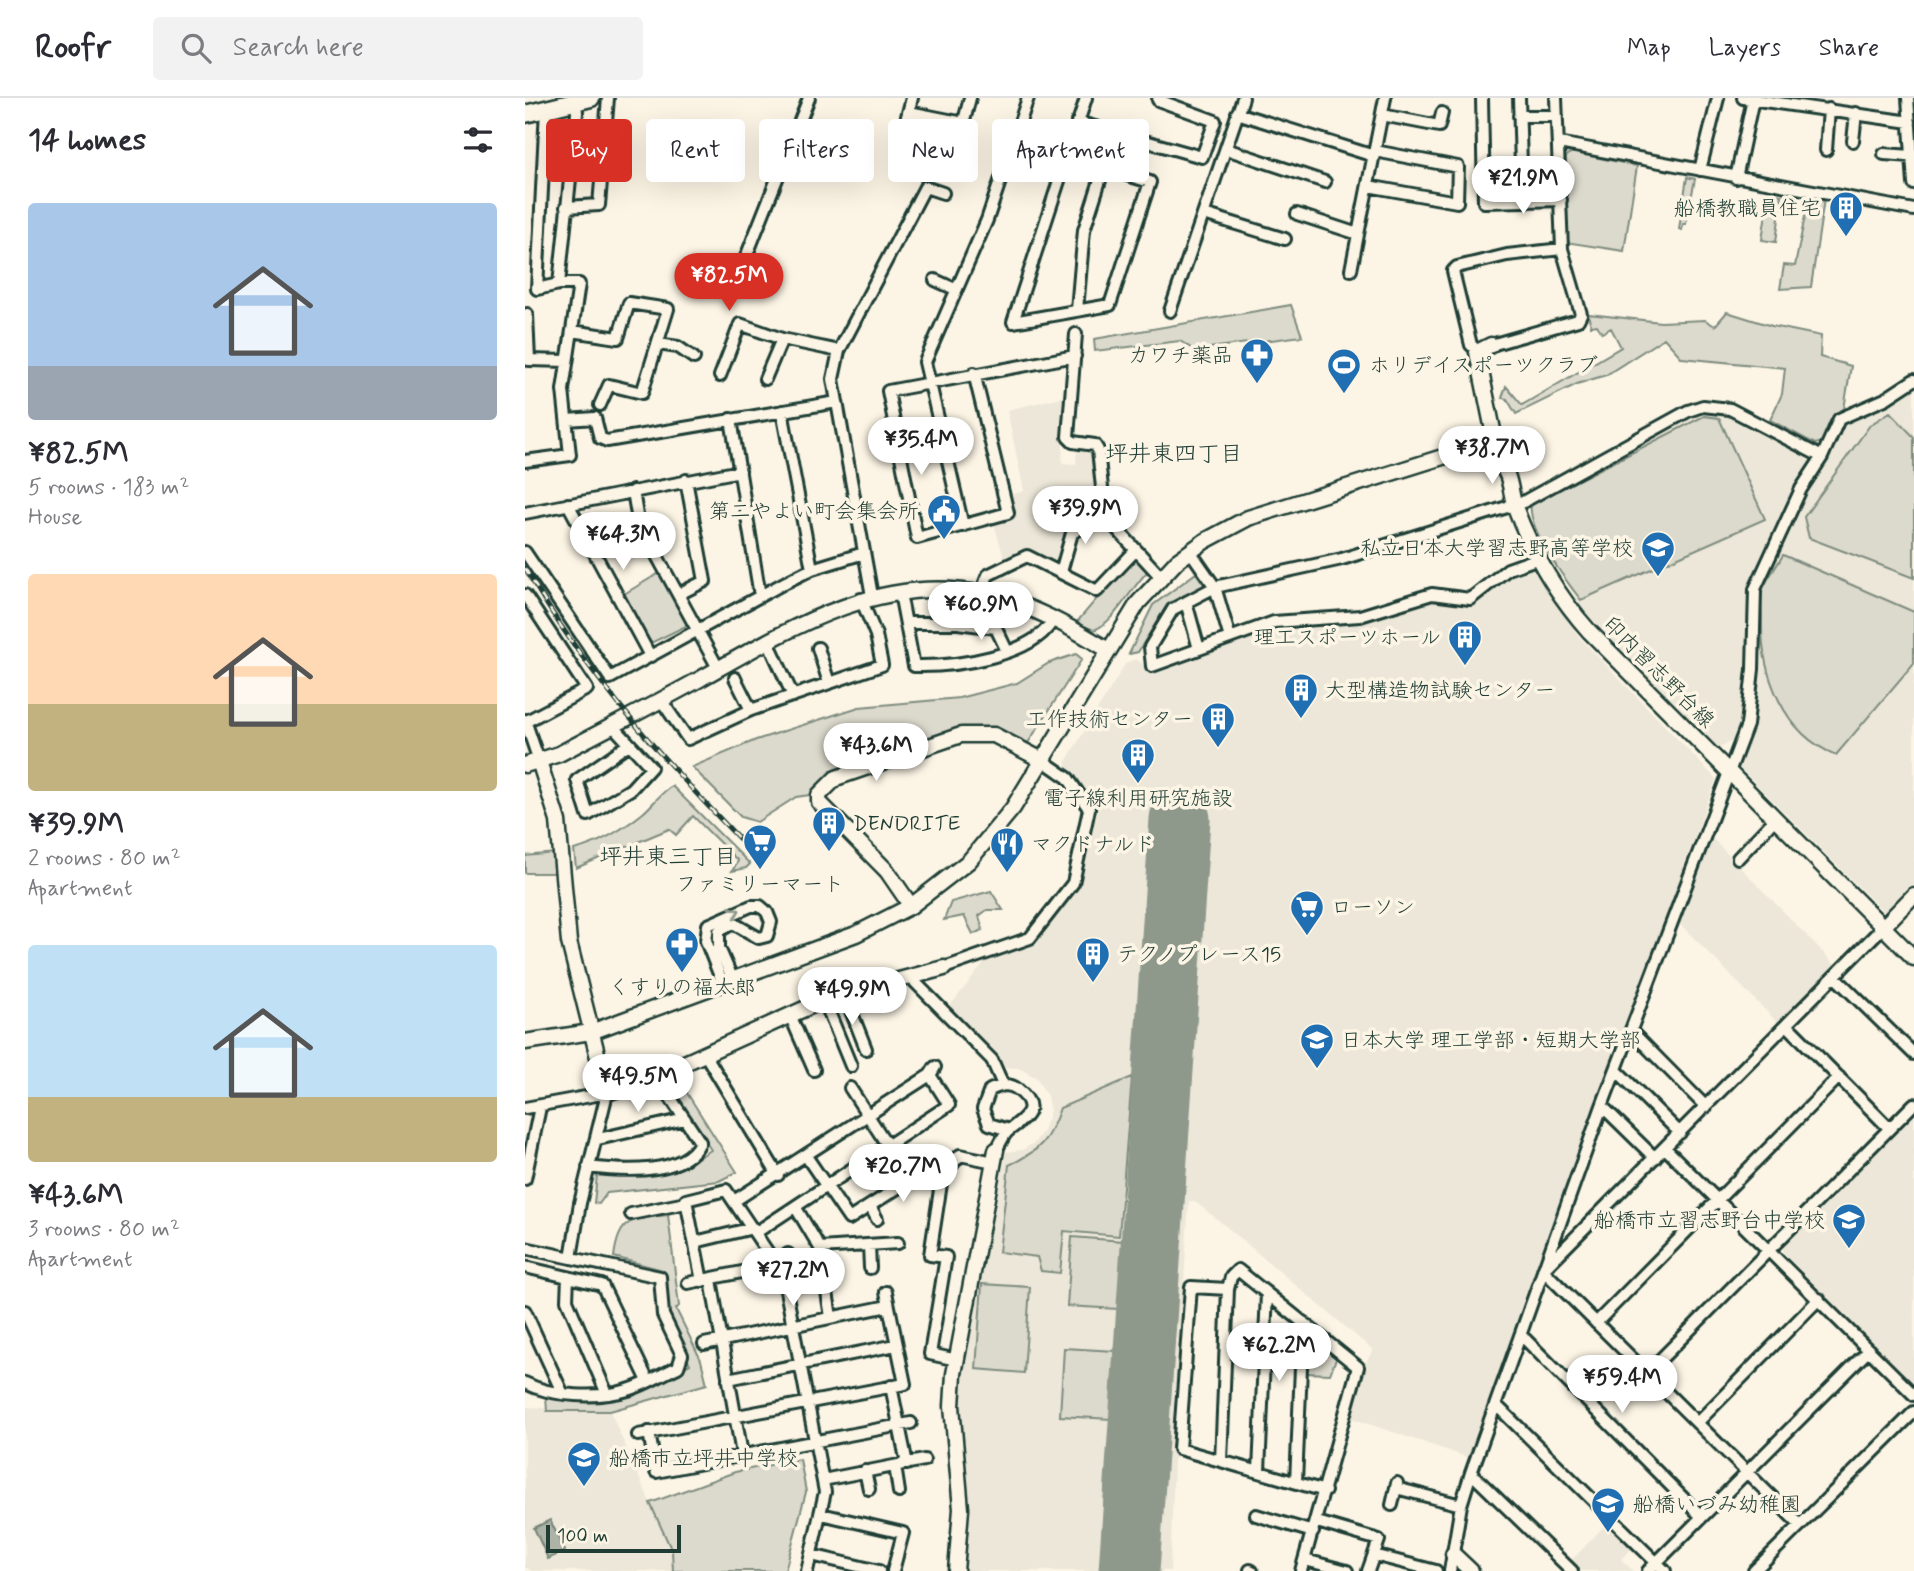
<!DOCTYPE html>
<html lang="en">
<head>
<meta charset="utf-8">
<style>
	:root { --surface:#fff; --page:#f2f2f3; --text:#2b2b33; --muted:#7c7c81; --line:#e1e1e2; --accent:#d93025 }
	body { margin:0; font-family:Mynerve,"Klee One",sans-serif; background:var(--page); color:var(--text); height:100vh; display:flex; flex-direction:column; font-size:26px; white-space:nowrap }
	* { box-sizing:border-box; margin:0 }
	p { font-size:23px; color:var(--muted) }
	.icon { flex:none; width:38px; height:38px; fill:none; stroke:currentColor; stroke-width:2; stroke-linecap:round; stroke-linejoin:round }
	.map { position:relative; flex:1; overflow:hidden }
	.drawer { display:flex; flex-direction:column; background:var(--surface); width:525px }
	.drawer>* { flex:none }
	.hud { position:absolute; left:21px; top:21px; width:665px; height:63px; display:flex; gap:14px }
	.scale { position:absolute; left:21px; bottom:18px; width:135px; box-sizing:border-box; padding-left:7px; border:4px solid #1f3d34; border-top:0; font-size:19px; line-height:24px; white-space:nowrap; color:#1f3d34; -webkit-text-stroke:5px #fcf5e5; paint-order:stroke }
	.price { position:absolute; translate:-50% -60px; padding:0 16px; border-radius:24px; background:#fff; color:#222; font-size:23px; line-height:46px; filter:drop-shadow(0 2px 4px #0008) }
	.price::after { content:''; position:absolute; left:50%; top:42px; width:21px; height:16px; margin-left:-10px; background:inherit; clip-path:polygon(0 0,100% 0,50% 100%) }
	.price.current { background:var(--accent); color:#fff }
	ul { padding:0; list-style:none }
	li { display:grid; align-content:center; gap:14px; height:371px; padding:0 28px }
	li span { display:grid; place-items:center; height:217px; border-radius:7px; color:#555 }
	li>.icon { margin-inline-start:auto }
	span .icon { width:126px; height:126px; fill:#fffc; stroke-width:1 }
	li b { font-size:30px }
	h2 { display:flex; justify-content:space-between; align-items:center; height:84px; padding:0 28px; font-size:30px }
	.chip { padding:0 24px; border-radius:7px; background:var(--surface); box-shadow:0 7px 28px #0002; font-size:24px; line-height:63px }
	.chip.current { background:var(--accent); color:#fff }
	header { display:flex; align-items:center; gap:42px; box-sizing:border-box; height:98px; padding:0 35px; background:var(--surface); border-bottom:2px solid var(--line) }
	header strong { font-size:33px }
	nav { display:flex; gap:38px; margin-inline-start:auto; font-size:24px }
	.search { width:490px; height:63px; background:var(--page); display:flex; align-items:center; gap:18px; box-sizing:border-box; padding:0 24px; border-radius:7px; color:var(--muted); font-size:26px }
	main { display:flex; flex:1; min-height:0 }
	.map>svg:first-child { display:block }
	.built { fill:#ece7d8 }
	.green { fill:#dcdacc; stroke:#7e8c80; stroke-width:2 }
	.water { fill:#aeb3a7; stroke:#758479; stroke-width:2 }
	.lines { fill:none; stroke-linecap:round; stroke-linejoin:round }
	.runway { stroke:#8e998c; stroke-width:61 }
	.street-casing { stroke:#1f3d34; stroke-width:16 }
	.secondary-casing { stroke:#1f3d34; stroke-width:19 }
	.primary-casing { stroke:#1f3d34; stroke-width:21 }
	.street { stroke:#fcf5e5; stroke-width:10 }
	.secondary { stroke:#fcf5e5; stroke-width:14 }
	.primary { stroke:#fcf5e5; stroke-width:16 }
	.rail-casing { stroke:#1f3d34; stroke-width:5 }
	.rail { stroke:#fcf5e5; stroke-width:2.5; stroke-dasharray:8; stroke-linecap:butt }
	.oneway { stroke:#8e998c }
	.labels { text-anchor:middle; stroke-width:7; stroke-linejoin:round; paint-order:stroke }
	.poi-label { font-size:21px; fill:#1f3d34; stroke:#fcf5e5; text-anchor:start }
	.street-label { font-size:21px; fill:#1f3d34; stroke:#fcf5e5 }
	.neighbourhood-label { font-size:23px; fill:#1f3d34; stroke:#fcf5e5 }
</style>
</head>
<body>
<header>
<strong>Roofr</strong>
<div class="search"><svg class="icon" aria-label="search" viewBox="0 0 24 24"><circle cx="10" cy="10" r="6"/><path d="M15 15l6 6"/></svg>Search here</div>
<nav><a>Map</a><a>Layers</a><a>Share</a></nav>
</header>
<main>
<section class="drawer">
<h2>14 homes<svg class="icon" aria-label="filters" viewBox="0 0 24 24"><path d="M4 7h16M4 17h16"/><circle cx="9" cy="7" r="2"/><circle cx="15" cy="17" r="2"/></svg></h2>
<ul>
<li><span style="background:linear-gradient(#a9c7e8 75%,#9aa5b1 0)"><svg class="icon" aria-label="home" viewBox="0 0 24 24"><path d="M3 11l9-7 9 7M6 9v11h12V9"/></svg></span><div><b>¥82.5M</b><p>5 rooms · 183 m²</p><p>House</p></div></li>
<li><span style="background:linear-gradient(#ffd9b3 60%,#c2b280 0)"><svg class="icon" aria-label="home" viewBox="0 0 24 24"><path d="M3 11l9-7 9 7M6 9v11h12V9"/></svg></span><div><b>¥39.9M</b><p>2 rooms · 80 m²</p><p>Apartment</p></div></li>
<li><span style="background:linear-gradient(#bfe0f5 70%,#c2b280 0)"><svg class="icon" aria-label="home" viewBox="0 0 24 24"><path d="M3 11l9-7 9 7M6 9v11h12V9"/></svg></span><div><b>¥43.6M</b><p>3 rooms · 80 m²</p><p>Apartment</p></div></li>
</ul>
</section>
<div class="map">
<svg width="1389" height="1473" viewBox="0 0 1389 1473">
	<rect width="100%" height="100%" fill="#fcf5e5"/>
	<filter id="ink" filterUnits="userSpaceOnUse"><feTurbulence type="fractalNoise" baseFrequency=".0143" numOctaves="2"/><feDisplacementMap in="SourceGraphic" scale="14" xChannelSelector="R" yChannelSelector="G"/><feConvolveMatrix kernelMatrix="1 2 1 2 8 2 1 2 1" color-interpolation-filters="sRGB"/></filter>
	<g filter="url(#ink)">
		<!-- built -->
		<path class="built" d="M1389,287V786L1360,815L1211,666L1221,642L1233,492L1274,405L1307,356L1314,328L1322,321L1377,297Z
			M541,298L537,365L551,366L552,348L565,349L569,353L573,417L543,430L534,466L529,468L500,454L480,463L468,422L486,417L482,398L499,393L482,312Z
			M1179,313L1208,316L1287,358L1288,366L1225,491L1224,570L1218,627L1214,639L1194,650L1058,512L1014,440L1004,410L1006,406L1163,318Z
			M1005,468L1055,540L1191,681L1159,768L1163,771L948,1361L826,1320L837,1271L848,1252L697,1125L669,1103H664L651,1313L645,1473H439L444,1411L434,1305L437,1275L481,1054L497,1052L509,1045L518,1033L525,1013L522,998L512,980L493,970L480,969L424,909L460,864L508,846L554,788L573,712L540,665L601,565L611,561L625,572L749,529L838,522L907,499L946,504L985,475Z
			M1185,738L1314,871L1256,928L1152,823Z
			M1389,1018V1285L1258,1155V1149Z
			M0,1309L21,1310L22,1313H85L147,1454L148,1473H7L0,1469Z
			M1083,1424L1109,1449L1096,1461L1108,1473H1054L1045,1464Z"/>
		<!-- green -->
		<path class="green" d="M1046,54L1112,68L1099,153L1040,144L1041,59Z
			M1162,79L1170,81L1161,126H1158L1157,132L1154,131Z
			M1244,95L1257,97L1251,144L1237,142Z
			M1299,101L1286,189L1255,191L1259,167L1270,168L1282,108Z
			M766,207L777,238L669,252L655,243L570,253L569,241Z
			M1202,214L1247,228L1296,238L1295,259L1326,268L1319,311L1305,323L1298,344L1290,346L1245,322L1257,296L1260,270L1157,260L1139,240L1081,277L1052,286L991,316L982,301L977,300L981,288L997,307L1096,249L1086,230L1077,235L1072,227L1066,228L1063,216L1136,224L1180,222L1190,228Z
			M1365,314L1389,339V480L1284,440L1279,419L1345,327Z
			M1179,318L1194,320L1240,421L1056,502C1041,483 1002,431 1006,406Z
			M609,457L623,473C606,490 589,525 569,532L551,525Z
			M1258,457L1389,514V565L1311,657C1258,636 1236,576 1237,523C1237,513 1235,499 1238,490C1243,479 1252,468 1258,457Z
			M138,473L165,526L126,545L99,496Z
			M671,475L680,488L642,507L613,554L604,556L628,507Z
			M551,556L557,561L503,645L473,631H436L309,672L285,697L271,699L232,724L216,719L167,669L231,642L334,609L434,600L492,585L524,565Z
			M147,688L225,766L221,770L207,773L213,763L168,718L151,737L144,731L51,770L49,752C76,745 97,732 118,715C129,706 134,696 147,688Z
			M30,755L31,775H0V758Z
			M466,793L478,812H462L454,818L458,832L448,836L439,818L419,822L426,804Z
			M150,976L212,1074L194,1083L82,1095L74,1106L69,1105L72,1077L157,1069L186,1052L139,981Z
			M607,979L594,1138L539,1133L535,1175L516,1173L512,1159L474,1154L484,1067C515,1053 524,1042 535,1010Z
			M143,1117L154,1208L151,1211L176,1262L182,1286L85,1313H22L21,1299L84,1300L111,1295L165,1266L140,1215L138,1172L89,1159C94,1119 107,1122 143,1117Z
			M547,1139L598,1143L593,1211L542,1208Z
			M457,1186L505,1189L499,1275L451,1271Z
			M791,1243L812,1258L805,1276L780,1275L781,1246Z
			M539,1250L590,1253L586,1321L535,1318Z
			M275,1361L281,1394L260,1473H148L147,1453L125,1405L210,1374Z"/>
		<!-- water -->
		<path class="water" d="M25,1422L40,1453L23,1461L9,1430Z"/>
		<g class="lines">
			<!-- runway -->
			<path class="runway" d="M604,1473L655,721"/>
			<!-- street casing -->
			<g class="street-casing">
				<path id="street" d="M387,0L376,41L379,46L430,57L445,0
					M957,0L959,104L1036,102
					M994,0L997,102
					M1218,0L1385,24
					M1383,0L1389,86
					M21,11L12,191L34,186
					M384,14L439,25
					M712,15L849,58
					M857,17L914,28L917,15
					M994,18H1032
					M552,24L677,59L690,23L633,2
					M1328,43L1331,15
					M1034,45L1389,112
					M701,51L800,84
					M1301,52L1304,11
					M1359,56L1387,58
					M538,65L579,70L625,84L585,207L488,224L561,0
					M1175,72L1193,0
					M1211,80L1228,1
					M843,88L932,104L933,69L850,53
					M41,109L74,107L83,0
					M679,116L760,141
					M772,116L833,136
					M826,172L860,0
					M410,182L430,191
					M208,192L284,0
					M552,212L559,132L579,70
					M645,213L718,0
					M2,216L4,262L42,263
					M47,233L93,240L104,205L143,211L117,295L84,287L75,307
					M551,236L543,339L548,344L570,347L573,352L580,418L636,479
					M133,246L153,249L169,260
					M966,247L1053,222L1056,216L1037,151L1031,0
					M314,253L400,89L418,95
					M953,253L946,247L928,173L932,169L982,157L1037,151
					M449,275L483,415L392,440L363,293L550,258
					M195,278L215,226L257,241
					M240,281L257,241L314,253L308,281L312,304
					M257,313L287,471
					M206,321L235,498
					M42,322L70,320L75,340L82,343L312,304L347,498
					M0,363L45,357L38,292L54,186H34L52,15L51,4
					M108,393L113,423L193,570
					M43,406L124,556
					M0,415L215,373
					M438,428L400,264L462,122L503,0
					M665,453L690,489L705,540
					M0,454L85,580L261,484L287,471L339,455
					M1014,460L983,471L945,501L907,496L835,518L749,524L627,568L625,549L648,511L690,489L817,461L998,404L1163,313L1178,308L1205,311L1297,359
					M536,474L547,435L580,418
					M375,495L389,568C427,569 510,559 529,520
					M456,495L463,477L502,458L572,493L611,452
					M154,496L180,483L161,382
					M0,497L62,591L0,624
					M661,504L674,551
					M381,525H433L471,530L482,553
					M243,543L268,598
					M293,550L304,585
					M210,580L226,612
					M136,602L163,641L226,612L357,567L351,537L336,501
					M0,622L14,663
					M88,628L126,669L106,691L63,717L52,682L104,646
					M1213,760L1250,721
					M419,870L505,840L548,785L564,711L543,680L517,662
					M385,879L467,962L478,987
					M1310,879L1389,956
					M198,886L181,843L183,827L226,808H235L242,814L246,824L242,838L234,840L208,825L194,833V850L208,882
					M319,895L341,951
					M299,902L326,968
					M265,917L289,972
					M1262,927L1364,1030
					M1107,934L1181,1009
					M180,956L253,1077
					M1091,972L1155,1035
					M1077,1008L1130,1060
					M0,1010L82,995L55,1105L46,1160
					M73,1041L160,1021
					M1140,1050L1389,1297
					M471,1052C475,1047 478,1037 483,1033C498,1021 518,1011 492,991C483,984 474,988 465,992L458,1011L464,1026L484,1032
					M281,1058L324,1121L385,1082L325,990
					M63,1069C95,1073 160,1078 175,1044L131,978
					M0,1081L15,1009
					M209,1103L405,977L410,969
					M345,1108L352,1121
					M271,1110L295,1150L306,1219
					M106,1116L161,1105
					M230,1135L424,1007L405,977
					M170,1144L228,1130
					M344,1147L345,1170
					M0,1150L135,1179L138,1217L157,1257L153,1269C137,1276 120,1287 103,1292C73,1301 27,1299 0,1285
					M295,1150L373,1145
					M0,1169L77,1187L123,1283
					M43,1179L42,1202L82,1296
					M186,1182L217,1356
					M177,1183L161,1102L201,1092L258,1177L300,1394L282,1473
					M163,1185L251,1167L263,1156
					M703,1191L666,1189L654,1351L800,1393
					M0,1213L37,1294
					M1071,1225L1314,979
					M996,1237L1177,1419
					M179,1246L363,1208
					M432,1262L405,1256L421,1159L405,1157L417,1079L435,1057L469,1064
					M1121,1276L1389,1006
					M203,1281L371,1247
					M366,1288L382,1366
					M971,1307L1140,1473
					M1172,1325L1294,1201
					M124,1334L131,1374L386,1325
					M113,1337L380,1286L361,1194
					M696,1363L703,1191L706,1179L713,1172L833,1269L776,1473
					M370,1368L374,1394
					M340,1373L344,1391
					M734,1373L742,1195
					M946,1375L1047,1473
					M298,1382L399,1362
					M771,1384L778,1224
					M871,1390L936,1407
					M867,1407L872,1385
					M296,1416L378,1435L368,1473
					M731,1417L788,1434
					M792,1424L854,1442L843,1473
					M1275,1427L1018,1172L1358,829
					M286,1457L354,1473
					M849,1457L911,1473
					M780,1462L822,1473
					M725,1472L727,1473
					M925,1473L936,1407L946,1375L1077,1008L1222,627L1228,571L1230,491L1276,391L1297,359L1314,321L1360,301L1389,282
					M1123,1473L1344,1252
					M1229,1473L1389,1314"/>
			</g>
			<!-- secondary casing -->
			<g class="secondary-casing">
				<path id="secondary" d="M966,356L969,337L952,254L966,247
					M14,663L33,723L44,844L82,995L131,978L299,902L419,870
					M0,667L34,656C81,631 128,607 175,581C262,532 353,475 458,496C503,505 544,528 583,552
					M386,808L362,773L294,704V697L311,680L436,637H469L517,662
					M1358,829L1389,797
					M0,944L66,934L331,836L386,808L444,763L488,710L613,505L652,463L680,443L723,420L940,352C953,352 964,354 974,364C986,376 985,394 990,409C1007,454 1032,497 1064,533L1389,860
					M928,1456L946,1473
					M431,1473L436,1411L427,1308L429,1276L471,1052"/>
			</g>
			<!-- primary casing -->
			<g class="primary-casing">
				<path id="primary" d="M0,16L66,0"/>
			</g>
			<!-- street -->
			<use href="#street" class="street"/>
			<!-- secondary -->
			<use href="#secondary" class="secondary"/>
			<!-- primary -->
			<use href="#primary" class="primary"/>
			<!-- rail casing -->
			<g class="rail-casing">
				<path id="rail" d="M0,470C62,579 146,671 233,760"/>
			</g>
			<!-- rail -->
			<use href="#rail" class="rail"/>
		</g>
		<!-- one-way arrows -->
		<defs><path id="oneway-chevron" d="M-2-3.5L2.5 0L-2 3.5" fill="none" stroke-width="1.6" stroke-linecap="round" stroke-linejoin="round" transform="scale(1.75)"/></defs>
		<use class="oneway" href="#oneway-chevron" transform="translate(210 814) rotate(-21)"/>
	</g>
	<!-- icons -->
	<defs>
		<g id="building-pin" transform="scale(1.75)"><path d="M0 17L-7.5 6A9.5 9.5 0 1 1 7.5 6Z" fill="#1f6fb2" stroke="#fcf5e5"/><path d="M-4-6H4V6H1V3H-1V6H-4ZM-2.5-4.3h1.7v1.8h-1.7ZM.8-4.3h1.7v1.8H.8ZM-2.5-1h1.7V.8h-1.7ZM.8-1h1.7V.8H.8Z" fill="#fff"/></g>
		<g id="pharmacy-pin" transform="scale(1.75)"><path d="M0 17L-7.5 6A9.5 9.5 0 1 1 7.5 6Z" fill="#1f6fb2" stroke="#fcf5e5"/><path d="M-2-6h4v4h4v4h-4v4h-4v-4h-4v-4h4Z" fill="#fff"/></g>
		<g id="stadium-pin" transform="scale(1.75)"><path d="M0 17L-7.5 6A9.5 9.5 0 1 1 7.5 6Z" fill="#1f6fb2" stroke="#fcf5e5"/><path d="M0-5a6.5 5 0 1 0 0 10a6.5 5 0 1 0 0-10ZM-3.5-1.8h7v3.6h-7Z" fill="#fff"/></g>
		<g id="civic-pin" transform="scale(1.75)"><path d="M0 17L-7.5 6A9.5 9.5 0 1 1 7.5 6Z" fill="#1f6fb2" stroke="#fcf5e5"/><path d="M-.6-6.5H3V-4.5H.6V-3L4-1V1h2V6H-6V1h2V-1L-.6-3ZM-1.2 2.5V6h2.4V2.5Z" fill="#fff"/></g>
		<g id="school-pin" transform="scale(1.75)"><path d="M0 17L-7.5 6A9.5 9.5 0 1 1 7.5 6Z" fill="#1f6fb2" stroke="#fcf5e5"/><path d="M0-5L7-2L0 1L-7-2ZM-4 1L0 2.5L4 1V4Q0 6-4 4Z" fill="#fff"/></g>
		<g id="supermarket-pin" transform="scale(1.75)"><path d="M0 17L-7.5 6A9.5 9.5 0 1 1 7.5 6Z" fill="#1f6fb2" stroke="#fcf5e5"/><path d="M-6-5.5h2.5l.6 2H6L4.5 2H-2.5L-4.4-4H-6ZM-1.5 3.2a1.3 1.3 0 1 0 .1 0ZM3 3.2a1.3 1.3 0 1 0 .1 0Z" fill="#fff"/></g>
		<g id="restaurant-pin" transform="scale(1.75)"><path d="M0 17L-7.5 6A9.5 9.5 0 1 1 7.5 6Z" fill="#1f6fb2" stroke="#fcf5e5"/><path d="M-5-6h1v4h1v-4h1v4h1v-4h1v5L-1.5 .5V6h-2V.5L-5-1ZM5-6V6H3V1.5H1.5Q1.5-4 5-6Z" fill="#fff"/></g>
		<g id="university-pin" transform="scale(1.75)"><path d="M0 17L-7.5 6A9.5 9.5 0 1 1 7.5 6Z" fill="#1f6fb2" stroke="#fcf5e5"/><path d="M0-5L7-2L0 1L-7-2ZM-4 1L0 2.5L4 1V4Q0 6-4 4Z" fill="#fff"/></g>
	</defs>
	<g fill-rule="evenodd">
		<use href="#building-pin" x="1321" y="110"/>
		<use href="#pharmacy-pin" x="732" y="257"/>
		<use href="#stadium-pin" x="819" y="267"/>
		<use href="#civic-pin" x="419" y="413"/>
		<use href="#school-pin" x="1133" y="450"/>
		<use href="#building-pin" x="940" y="539"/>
		<use href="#building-pin" x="776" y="592"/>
		<use href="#building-pin" x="693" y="621"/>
		<use href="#building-pin" x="613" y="657"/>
		<use href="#building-pin" x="304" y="725"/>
		<use href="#supermarket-pin" x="235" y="743"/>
		<use href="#restaurant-pin" x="482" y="746"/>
		<use href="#supermarket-pin" x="782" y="809"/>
		<use href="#pharmacy-pin" x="157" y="846"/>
		<use href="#building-pin" x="568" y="856"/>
		<use href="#university-pin" x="792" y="942"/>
		<use href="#school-pin" x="1324" y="1122"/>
		<use href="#school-pin" x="59" y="1360"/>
		<use href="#school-pin" x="1083" y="1406"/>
	</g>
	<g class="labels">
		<!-- poi labels -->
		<g class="poi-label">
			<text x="1296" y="117" text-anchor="end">船橋教職員住宅</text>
			<text x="708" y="264" text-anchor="end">カワチ薬品</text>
			<text x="844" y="274">ホリデイスポーツクラブ</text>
			<text x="394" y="420" text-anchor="end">第二やよい町会集会所</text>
			<text x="1108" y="457" text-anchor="end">私立日本大学習志野高等学校</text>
			<text x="916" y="546" text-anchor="end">理工スポーツホール</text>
			<text x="800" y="599">大型構造物試験センター</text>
			<text x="668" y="628" text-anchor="end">工作技術センター</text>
			<text x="613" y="707" text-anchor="middle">電子線利用研究施設</text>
			<text x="328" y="732">DENDRITE</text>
			<text x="506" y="753">マクドナルド</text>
			<text x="235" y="793" text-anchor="middle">ファミリーマート</text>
			<text x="806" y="816">ローソン</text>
			<text x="592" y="863">テクノプレース15</text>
			<text x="157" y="896" text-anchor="middle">くすりの福太郎</text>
			<text x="816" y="949">日本大学 理工学部・短期大学部</text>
			<text x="1300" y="1129" text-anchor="end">船橋市立習志野台中学校</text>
			<text x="84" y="1367">船橋市立坪井中学校</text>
			<text x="1108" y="1413">船橋いづみ幼稚園</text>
		</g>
		<!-- street labels -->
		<g class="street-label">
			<text transform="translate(1134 574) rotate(45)" y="7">印内習志野台線</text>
		</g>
		<!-- neighbourhood labels -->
		<g class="neighbourhood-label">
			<text x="649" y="363">坪井東四丁目</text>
			<text x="143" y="766">坪井東三丁目</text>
		</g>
	</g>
</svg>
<div class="scale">100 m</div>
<b class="price" style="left:998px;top:118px">¥21.9M</b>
<b class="price current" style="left:204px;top:215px">¥82.5M</b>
<b class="price" style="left:396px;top:379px">¥35.4M</b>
<b class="price" style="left:967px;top:388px">¥38.7M</b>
<b class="price" style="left:560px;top:448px">¥39.9M</b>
<b class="price" style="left:98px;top:474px">¥64.3M</b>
<b class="price" style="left:456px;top:544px">¥60.9M</b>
<b class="price" style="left:351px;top:685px">¥43.6M</b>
<b class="price" style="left:327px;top:929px">¥49.9M</b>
<b class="price" style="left:113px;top:1016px">¥49.5M</b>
<b class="price" style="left:378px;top:1106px">¥20.7M</b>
<b class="price" style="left:268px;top:1210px">¥27.2M</b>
<b class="price" style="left:754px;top:1285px">¥62.2M</b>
<b class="price" style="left:1097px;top:1317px">¥59.4M</b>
<div class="hud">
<a class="chip current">Buy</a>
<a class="chip">Rent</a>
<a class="chip">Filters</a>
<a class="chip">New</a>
<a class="chip">Apartment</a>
</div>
</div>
</main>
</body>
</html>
